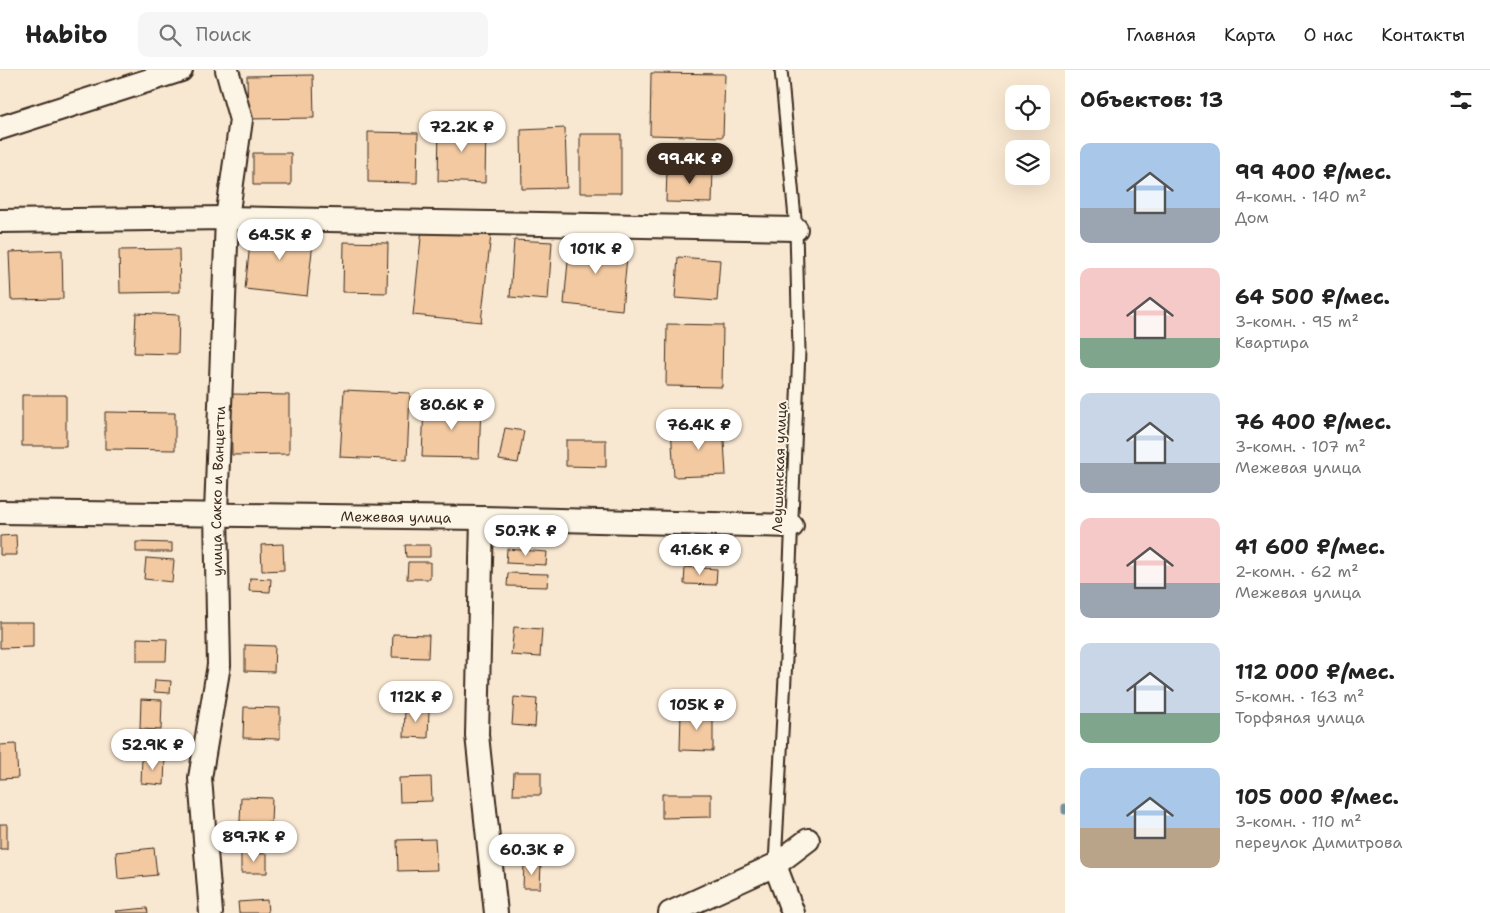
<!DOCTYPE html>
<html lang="ru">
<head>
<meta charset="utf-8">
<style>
	:root { --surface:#fff; --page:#f6f6f6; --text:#222; --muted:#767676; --line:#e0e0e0; --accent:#3b2a1e }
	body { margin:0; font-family:"Shantell Sans",sans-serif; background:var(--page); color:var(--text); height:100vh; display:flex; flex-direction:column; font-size:19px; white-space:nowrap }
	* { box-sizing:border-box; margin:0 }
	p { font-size:16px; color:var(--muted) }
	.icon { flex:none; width:28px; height:28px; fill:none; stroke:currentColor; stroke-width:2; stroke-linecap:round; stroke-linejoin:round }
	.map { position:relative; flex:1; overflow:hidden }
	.panel { display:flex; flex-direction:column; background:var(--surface); width:425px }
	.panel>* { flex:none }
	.controls { position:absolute; left:1005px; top:15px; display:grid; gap:10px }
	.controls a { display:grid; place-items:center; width:45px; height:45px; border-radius:10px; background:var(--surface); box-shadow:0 5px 20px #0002; font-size:25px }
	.price { position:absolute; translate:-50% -42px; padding:0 11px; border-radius:18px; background:#fff; color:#222; font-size:16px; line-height:32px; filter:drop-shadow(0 1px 2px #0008) }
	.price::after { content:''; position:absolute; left:50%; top:30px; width:15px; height:11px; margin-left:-8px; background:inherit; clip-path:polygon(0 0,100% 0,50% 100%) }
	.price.on { background:var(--accent); color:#fff }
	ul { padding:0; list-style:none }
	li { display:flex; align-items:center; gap:15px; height:125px; padding:0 15px }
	li span { display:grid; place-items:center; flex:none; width:140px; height:100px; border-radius:10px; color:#555 }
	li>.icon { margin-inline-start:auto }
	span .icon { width:60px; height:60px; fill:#fffc; stroke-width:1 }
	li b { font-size:21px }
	h2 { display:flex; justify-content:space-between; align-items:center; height:60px; padding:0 15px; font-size:21px }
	header { display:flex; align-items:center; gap:30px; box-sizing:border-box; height:70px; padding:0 25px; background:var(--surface); border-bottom:1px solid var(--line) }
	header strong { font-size:24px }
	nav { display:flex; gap:28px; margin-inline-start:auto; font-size:18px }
	.search { width:350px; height:45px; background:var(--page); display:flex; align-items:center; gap:12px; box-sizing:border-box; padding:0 18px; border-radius:10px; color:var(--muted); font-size:19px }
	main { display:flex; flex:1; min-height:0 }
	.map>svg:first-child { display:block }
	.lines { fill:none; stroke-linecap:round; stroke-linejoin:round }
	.stream { stroke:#7292a1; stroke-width:7 }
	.building { fill:#f2c9a1; stroke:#3b2a1e }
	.service-casing { stroke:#3b2a1e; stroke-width:15 }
	.minor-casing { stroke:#3b2a1e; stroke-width:26 }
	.service { stroke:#fcf5e5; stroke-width:11 }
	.minor { stroke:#fcf5e5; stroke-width:22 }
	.labels { text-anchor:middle; stroke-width:4; stroke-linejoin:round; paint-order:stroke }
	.street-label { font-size:14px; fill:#3b2a1e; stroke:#fcf5e5 }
</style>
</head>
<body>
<header>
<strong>Habito</strong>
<div class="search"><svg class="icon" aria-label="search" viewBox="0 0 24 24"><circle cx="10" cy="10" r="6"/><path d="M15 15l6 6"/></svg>Поиск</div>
<nav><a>Главная</a><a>Карта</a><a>О нас</a><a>Контакты</a></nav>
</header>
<main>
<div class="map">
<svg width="1065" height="843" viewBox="0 0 1065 843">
	<rect width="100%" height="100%" fill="#f9e8d1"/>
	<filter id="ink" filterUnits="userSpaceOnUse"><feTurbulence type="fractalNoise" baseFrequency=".02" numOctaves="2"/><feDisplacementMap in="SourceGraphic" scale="10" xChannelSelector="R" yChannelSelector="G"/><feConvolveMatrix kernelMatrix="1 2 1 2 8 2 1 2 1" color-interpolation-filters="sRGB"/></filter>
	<g filter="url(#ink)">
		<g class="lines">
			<!-- stream -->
			<path class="stream" d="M1065,737V741"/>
		</g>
		<!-- building -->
		<path class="building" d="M651,3L725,4L723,67L650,65Z
			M313,5L314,48L248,49L247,6Z
			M439,54L486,55L485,113L438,111Z
			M565,58L567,118L522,119L521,60Z
			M368,62L418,63L417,113L368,112Z
			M580,64H621V123H580Z
			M253,83H291V115H253Z
			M667,97L713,98L712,133L666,132Z
			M252,156L314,163L307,226L245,219Z
			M422,158L491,165L481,252L413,245Z
			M514,170L552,172L548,230L510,227Z
			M570,170L628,176L622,240L564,234Z
			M344,172L388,173L387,223L343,222Z
			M179,179L180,222L120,223L119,180Z
			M62,180L63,229L11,230L9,182Z
			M678,187L720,190L717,231L675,228Z
			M136,243L179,245L178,284L134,283Z
			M667,254L723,255L722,317L666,316Z
			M344,320L410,323L407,390L340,387Z
			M231,324L289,325V384L232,385Z
			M22,325H66V376H22Z
			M424,334L481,335L479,388L422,387Z
			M105,342L175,343V380L105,379Z
			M723,354L726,405L674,407L671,357Z
			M505,358L524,361L518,393L499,390Z
			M566,370H606V397L566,396Z
			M16,465L17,485H0V466Z
			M136,472L172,473V482H136Z
			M283,474L284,500L262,501L261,475Z
			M405,475H430V487H406Z
			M507,479L547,482L546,495L506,493Z
			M686,479L717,481L716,492L685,490Z
			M146,488L174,490L172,512L144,509Z
			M408,492H430V509H407Z
			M685,497L717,499L716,515L684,514Z
			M508,503L548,504L547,517L507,516Z
			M250,508L271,509L270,522L249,521Z
			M0,552H33V577L0,578Z
			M514,557L542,559L540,587L511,585Z
			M393,564L429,565L428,588L392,587Z
			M137,568L167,569L166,591H137Z
			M245,575L275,576L274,602L245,601Z
			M155,610L171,611L170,623L154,622Z
			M514,627L537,629L535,657L512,655Z
			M141,629L162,630L161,660L140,659Z
			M244,637L280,638V669L243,668Z
			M405,639L429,640L428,668L404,667Z
			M681,641H713V681L680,680Z
			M16,674L18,708L0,709V675Z
			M142,687L165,688L164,715L141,713Z
			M514,702H541V725H513Z
			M431,707L432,731L400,732L399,708Z
			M662,724H711V747L662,748Z
			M241,727L272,728L271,753L240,752Z
			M0,754H7V779H0Z
			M435,769L437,800L398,801L397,770Z
			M154,778L157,805L118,809L116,782Z
			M241,783L267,784V803H241Z
			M524,793H541L540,818H523Z
			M267,830L268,843H239L238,832Z
			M147,838L148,843H117L116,841Z"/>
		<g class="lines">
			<!-- service casing -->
			<g class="service-casing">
				<path id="service" d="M775,794L786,589L799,281L796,159L781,0"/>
			</g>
			<!-- minor casing -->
			<g class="minor-casing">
				<g id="minor">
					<path d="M0,58L181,0"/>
					<path d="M0,151L227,148L796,159"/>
					<path id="s1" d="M0,442L482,448L792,456"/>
					<path d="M482,448L477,665L496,843"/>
					<path d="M775,795L793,843"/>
					<path id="s2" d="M211,843L200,708L219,595L216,443L227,148L241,50L227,0"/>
					<path d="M670,843L775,795L808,770"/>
				</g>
			</g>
			<!-- service -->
			<use href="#service" class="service"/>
			<!-- minor -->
			<use href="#minor" class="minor"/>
		</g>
	</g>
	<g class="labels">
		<!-- street labels -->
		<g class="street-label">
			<text transform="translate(779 397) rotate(-88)" y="5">Леушинская улица</text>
			<text dy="5" stroke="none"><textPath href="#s2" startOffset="424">улица Сакко и Ванцетти</textPath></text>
			<text dy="5" stroke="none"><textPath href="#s1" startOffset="396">Межевая улица</textPath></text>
		</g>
	</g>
</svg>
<div class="controls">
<a><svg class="icon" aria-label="locate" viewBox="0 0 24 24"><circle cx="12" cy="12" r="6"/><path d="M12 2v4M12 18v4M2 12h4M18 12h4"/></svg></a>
<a><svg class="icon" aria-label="layers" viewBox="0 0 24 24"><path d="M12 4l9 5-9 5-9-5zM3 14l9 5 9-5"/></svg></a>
</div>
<b class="price" style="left:462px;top:83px">72.2K ₽</b>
<b class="price on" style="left:690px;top:115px">99.4K ₽</b>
<b class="price" style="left:280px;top:191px">64.5K ₽</b>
<b class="price" style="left:596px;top:205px">101K ₽</b>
<b class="price" style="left:452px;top:361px">80.6K ₽</b>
<b class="price" style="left:699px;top:381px">76.4K ₽</b>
<b class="price" style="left:526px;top:487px">50.7K ₽</b>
<b class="price" style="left:700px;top:506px">41.6K ₽</b>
<b class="price" style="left:416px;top:653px">112K ₽</b>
<b class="price" style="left:697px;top:661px">105K ₽</b>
<b class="price" style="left:153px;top:701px">52.9K ₽</b>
<b class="price" style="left:254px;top:793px">89.7K ₽</b>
<b class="price" style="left:532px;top:806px">60.3K ₽</b>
</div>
<section class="panel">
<h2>Объектов: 13<svg class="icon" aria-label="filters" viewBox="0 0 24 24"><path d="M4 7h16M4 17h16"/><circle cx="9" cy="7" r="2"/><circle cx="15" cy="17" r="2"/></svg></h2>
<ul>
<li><span style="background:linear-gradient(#a9c7e8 65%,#9aa5b1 0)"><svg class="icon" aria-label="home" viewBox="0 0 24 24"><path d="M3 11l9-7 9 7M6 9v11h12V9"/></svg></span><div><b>99 400 ₽/мес.</b><p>4-комн. · 140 m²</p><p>Дом</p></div></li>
<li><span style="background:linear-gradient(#f6c9c9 70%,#7fa58c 0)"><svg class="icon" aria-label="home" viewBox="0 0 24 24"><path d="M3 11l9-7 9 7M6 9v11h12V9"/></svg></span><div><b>64 500 ₽/мес.</b><p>3-комн. · 95 m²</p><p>Квартира</p></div></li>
<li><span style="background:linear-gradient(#c9d6e8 70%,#9aa5b1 0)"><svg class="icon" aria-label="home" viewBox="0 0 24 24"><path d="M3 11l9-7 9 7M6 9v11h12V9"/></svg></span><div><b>76 400 ₽/мес.</b><p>3-комн. · 107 m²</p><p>Межевая улица</p></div></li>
<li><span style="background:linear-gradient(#f6c9c9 65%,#9aa5b1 0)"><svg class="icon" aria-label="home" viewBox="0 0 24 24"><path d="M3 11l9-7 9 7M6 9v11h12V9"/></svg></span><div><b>41 600 ₽/мес.</b><p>2-комн. · 62 m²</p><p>Межевая улица</p></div></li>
<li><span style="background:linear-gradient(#c9d6e8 70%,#7fa58c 0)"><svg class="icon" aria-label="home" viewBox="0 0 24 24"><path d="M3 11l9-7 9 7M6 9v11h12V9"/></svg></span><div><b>112 000 ₽/мес.</b><p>5-комн. · 163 m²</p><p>Торфяная улица</p></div></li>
<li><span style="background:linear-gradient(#a9c7e8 60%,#b9a48a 0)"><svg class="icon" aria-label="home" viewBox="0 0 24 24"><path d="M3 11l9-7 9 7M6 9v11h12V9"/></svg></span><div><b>105 000 ₽/мес.</b><p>3-комн. · 110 m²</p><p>переулок Димитрова</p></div></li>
</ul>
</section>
</main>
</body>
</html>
